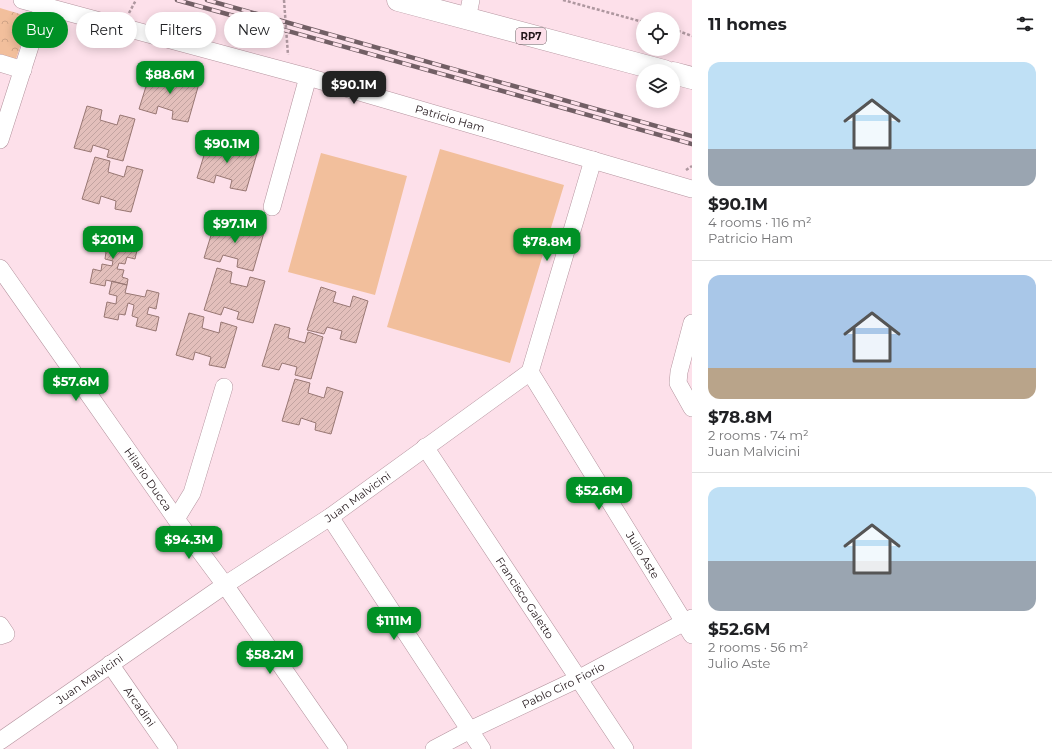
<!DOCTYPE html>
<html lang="en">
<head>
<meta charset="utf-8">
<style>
	:root { --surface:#fff; --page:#f6f6f6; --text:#202124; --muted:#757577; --line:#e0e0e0; --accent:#009125 }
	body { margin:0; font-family:Montserrat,sans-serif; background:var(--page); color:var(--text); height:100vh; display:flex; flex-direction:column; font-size:15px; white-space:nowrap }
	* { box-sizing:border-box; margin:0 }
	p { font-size:13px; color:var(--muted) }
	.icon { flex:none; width:22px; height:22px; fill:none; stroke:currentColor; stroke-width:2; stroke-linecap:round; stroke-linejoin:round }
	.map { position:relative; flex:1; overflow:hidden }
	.panel { display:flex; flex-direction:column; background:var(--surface); width:360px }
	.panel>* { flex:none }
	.hud { position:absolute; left:12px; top:12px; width:380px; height:36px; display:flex; gap:8px }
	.tools { position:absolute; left:636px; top:12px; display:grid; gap:8px }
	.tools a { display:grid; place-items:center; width:44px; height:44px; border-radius:50%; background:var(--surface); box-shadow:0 2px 10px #0003; font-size:20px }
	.price { position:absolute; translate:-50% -34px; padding:0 9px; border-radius:8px; background:var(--accent); color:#fff; font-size:13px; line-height:26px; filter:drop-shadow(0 1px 2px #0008) }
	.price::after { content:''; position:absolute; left:50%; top:24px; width:12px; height:9px; margin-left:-6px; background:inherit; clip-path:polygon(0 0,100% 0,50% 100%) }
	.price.selected { background:#222; color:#fff }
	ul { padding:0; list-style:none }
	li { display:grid; align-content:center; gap:8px; height:212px; padding:0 16px }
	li+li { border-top:1px solid var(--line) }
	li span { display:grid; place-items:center; height:124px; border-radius:12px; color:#555 }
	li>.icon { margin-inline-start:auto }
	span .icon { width:72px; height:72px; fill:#fffc; stroke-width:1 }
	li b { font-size:17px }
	h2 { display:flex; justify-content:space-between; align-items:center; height:48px; padding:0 16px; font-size:17px }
	.tag { padding:0 14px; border-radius:18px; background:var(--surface); box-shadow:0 2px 10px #0003; font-size:14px; line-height:36px }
	.tag.selected { background:var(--accent); color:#fff }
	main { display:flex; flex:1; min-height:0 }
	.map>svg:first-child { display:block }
	.park { fill:url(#park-crowns) }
	.garden { fill:#f2bf9c }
	.building { fill:url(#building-hatch); stroke:#987773 }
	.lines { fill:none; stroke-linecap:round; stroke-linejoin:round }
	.street-casing { stroke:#b4939e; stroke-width:18 }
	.primary-casing { stroke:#b4939e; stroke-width:23 }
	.path { stroke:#ae979f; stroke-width:2.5; stroke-dasharray:3 2; stroke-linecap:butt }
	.street { stroke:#fff; stroke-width:17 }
	.primary { stroke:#fff; stroke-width:22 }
	.rail-casing { stroke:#725f65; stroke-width:4.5 }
	.rail { stroke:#fde0ea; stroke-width:3; stroke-dasharray:9; stroke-linecap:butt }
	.labels { text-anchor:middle; stroke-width:3; stroke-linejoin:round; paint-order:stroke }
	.shield { fill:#fde0ea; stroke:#635258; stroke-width:1 }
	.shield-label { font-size:10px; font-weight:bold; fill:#211519 }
	.street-label { font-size:11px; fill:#211519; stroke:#fde0ea }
</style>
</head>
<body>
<main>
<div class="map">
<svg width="692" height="749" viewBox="0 0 692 749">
	<defs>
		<pattern id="park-crowns" width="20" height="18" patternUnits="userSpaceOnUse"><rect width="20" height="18" fill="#f2bf9c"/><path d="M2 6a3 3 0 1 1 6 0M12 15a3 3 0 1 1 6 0" fill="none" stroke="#cfa386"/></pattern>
		<pattern id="building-hatch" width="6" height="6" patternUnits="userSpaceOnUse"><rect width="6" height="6" fill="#e3bfbb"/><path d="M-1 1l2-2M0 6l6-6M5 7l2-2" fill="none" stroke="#c2a3a0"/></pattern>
	</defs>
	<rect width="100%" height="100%" fill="#fde0ea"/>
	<!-- park -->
	<path class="park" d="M0,8L30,17L12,71L0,68Z"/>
	<!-- garden -->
	<path class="garden" d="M440,149L564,185L510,363L387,327Z
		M321,153L407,176L375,295L288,272Z"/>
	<!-- building -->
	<path class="building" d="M152,67L167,71L164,82L182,86L184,76L200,80L188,122L172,119L173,111L158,106L156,114L139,109Z
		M87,106L102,110L100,120L117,125L120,115L135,119L123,161L107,157L109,150L93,145L91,152L74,148Z
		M210,136L225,140L223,151L240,156L242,145L258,150L246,191L230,188L232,180L216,175L214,183L197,178Z
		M95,157L110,161L108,172L124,177L127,166L143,170L131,212L115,209L116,201L101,196L99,204L82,199Z
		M217,216L232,220L229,230L246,235L249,224L265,229L253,271L237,267L238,259L223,255L220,262L204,258Z
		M100,229L113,232L112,238L118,240L116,248L122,250L124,243L138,246L135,259L127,257L125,264L119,263L117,269L124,270L122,277L128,279L127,285L106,280L105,286L90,283L93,269L101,271L102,264L112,266L113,261L105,259L106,252L99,250L102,238L98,236Z
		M217,268L232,272L230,283L247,287L250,277L265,281L253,323L237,319L239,312L224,307L221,315L204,310Z
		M112,281L127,285L125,293L145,297L147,290L159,293L156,309L149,307L147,314L159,317L156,331L136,326L138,318L132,316L134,305L128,303L125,315L119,314L118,320L104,317L107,302L116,304L117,296L109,294Z
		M321,287L336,292L333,302L350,307L353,296L368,301L356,343L340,339L342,331L327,327L324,334L307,330Z
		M189,313L204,317L202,328L219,333L221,322L237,327L225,368L209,365L211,357L195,352L193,360L176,355Z
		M275,324L290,328L288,338L305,343L308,332L323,337L311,379L295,375L297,367L282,363L279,370L262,366Z
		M295,379L310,383L308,393L324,398L327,387L343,392L331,434L315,430L316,423L301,418L299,425L282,421Z"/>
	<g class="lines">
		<!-- street casing -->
		<g class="street-casing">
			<g id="street">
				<path id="s1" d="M22,0L308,77L692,189"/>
				<path d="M467,19L471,0"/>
				<path d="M0,63L23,70"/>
				<path d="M0,140L43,6"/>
				<path d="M272,207L308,77"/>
				<path id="s2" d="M0,268L176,519L225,585L339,749"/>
				<path d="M692,323L679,372L678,383L692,408"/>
				<path id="s3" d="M530,372L692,635"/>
				<path id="s4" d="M425,447L625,749"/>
				<path d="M330,517L482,749"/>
				<path d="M176,519L192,493L224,387"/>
				<path d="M0,625L6,634L0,636"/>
				<path id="s5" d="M110,664L169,749"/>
				<path id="s6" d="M0,741L225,585L330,517L530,372L593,160"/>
				<path id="s7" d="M434,749L470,730L578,679L692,618"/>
			</g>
		</g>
		<!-- primary casing -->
		<g class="primary-casing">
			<path id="primary" d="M398,0L664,71
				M673,73L692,78"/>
		</g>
		<!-- path -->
		<path class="path" d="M284,0L288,55
			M563,0L643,22
			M129,13L136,0
			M673,29L692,36
			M686,170L692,166"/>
		<!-- street -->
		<use href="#street" class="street"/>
		<!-- primary -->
		<use href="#primary" class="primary"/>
		<!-- rail casing -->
		<g class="rail-casing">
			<path id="rail" d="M177,0L692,144
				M207,0L692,136"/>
		</g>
		<!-- rail -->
		<use href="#rail" class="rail"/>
	</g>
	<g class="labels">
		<!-- shield labels -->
		<rect class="shield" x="516" y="28" width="30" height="16" rx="3"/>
		<g class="shield-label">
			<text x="531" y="40">RP7</text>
		</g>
		<!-- street labels -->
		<g class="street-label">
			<text dy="4" stroke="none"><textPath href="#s1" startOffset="444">Patricio Ham</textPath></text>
			<text dy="4" stroke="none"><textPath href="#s2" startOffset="258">Hilario Ducca</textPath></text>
			<text dy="4" stroke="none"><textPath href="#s6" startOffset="433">Juan Malvicini</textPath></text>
			<text dy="4" stroke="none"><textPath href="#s3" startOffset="215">Julio Aste</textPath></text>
			<text dy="4" stroke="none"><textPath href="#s4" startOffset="181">Francisco Galetto</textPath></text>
			<text dy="4" stroke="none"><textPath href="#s6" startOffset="109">Juan Malvicini</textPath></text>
			<text dy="4" stroke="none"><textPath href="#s7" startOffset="144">Pablo Ciro Fiorio</textPath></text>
			<text dy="4" stroke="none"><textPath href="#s5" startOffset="52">Arcadini</textPath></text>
		</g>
	</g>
</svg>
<div class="tools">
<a><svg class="icon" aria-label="locate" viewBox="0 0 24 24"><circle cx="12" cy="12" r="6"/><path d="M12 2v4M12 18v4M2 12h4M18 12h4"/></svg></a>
<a><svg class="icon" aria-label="layers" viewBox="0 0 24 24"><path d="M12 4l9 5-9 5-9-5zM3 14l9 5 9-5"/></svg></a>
</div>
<b class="price" style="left:170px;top:95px">$88.6M</b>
<b class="price selected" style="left:354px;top:105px">$90.1M</b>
<b class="price" style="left:227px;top:164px">$90.1M</b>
<b class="price" style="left:235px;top:244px">$97.1M</b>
<b class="price" style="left:113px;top:260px">$201M</b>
<b class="price" style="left:547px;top:262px">$78.8M</b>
<b class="price" style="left:76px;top:402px">$57.6M</b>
<b class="price" style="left:599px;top:511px">$52.6M</b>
<b class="price" style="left:189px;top:560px">$94.3M</b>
<b class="price" style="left:394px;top:641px">$111M</b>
<b class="price" style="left:270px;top:675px">$58.2M</b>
<div class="hud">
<a class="tag selected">Buy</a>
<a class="tag">Rent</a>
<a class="tag">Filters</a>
<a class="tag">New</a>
</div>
</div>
<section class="panel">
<h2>11 homes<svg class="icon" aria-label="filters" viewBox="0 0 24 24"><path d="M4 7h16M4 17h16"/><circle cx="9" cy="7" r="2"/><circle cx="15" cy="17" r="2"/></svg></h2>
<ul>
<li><span style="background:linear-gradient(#bfe0f5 70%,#9aa5b1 0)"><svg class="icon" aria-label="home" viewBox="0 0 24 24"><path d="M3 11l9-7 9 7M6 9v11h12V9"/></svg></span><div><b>$90.1M</b><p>4 rooms · 116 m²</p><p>Patricio Ham</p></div></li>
<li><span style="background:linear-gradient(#a9c7e8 75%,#b9a48a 0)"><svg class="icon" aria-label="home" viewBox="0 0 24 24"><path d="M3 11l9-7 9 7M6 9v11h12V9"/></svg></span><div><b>$78.8M</b><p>2 rooms · 74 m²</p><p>Juan Malvicini</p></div></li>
<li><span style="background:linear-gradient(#bfe0f5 60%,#9aa5b1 0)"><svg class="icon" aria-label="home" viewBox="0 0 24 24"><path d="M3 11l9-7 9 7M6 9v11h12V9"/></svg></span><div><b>$52.6M</b><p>2 rooms · 56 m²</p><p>Julio Aste</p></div></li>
</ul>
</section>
</main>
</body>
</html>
